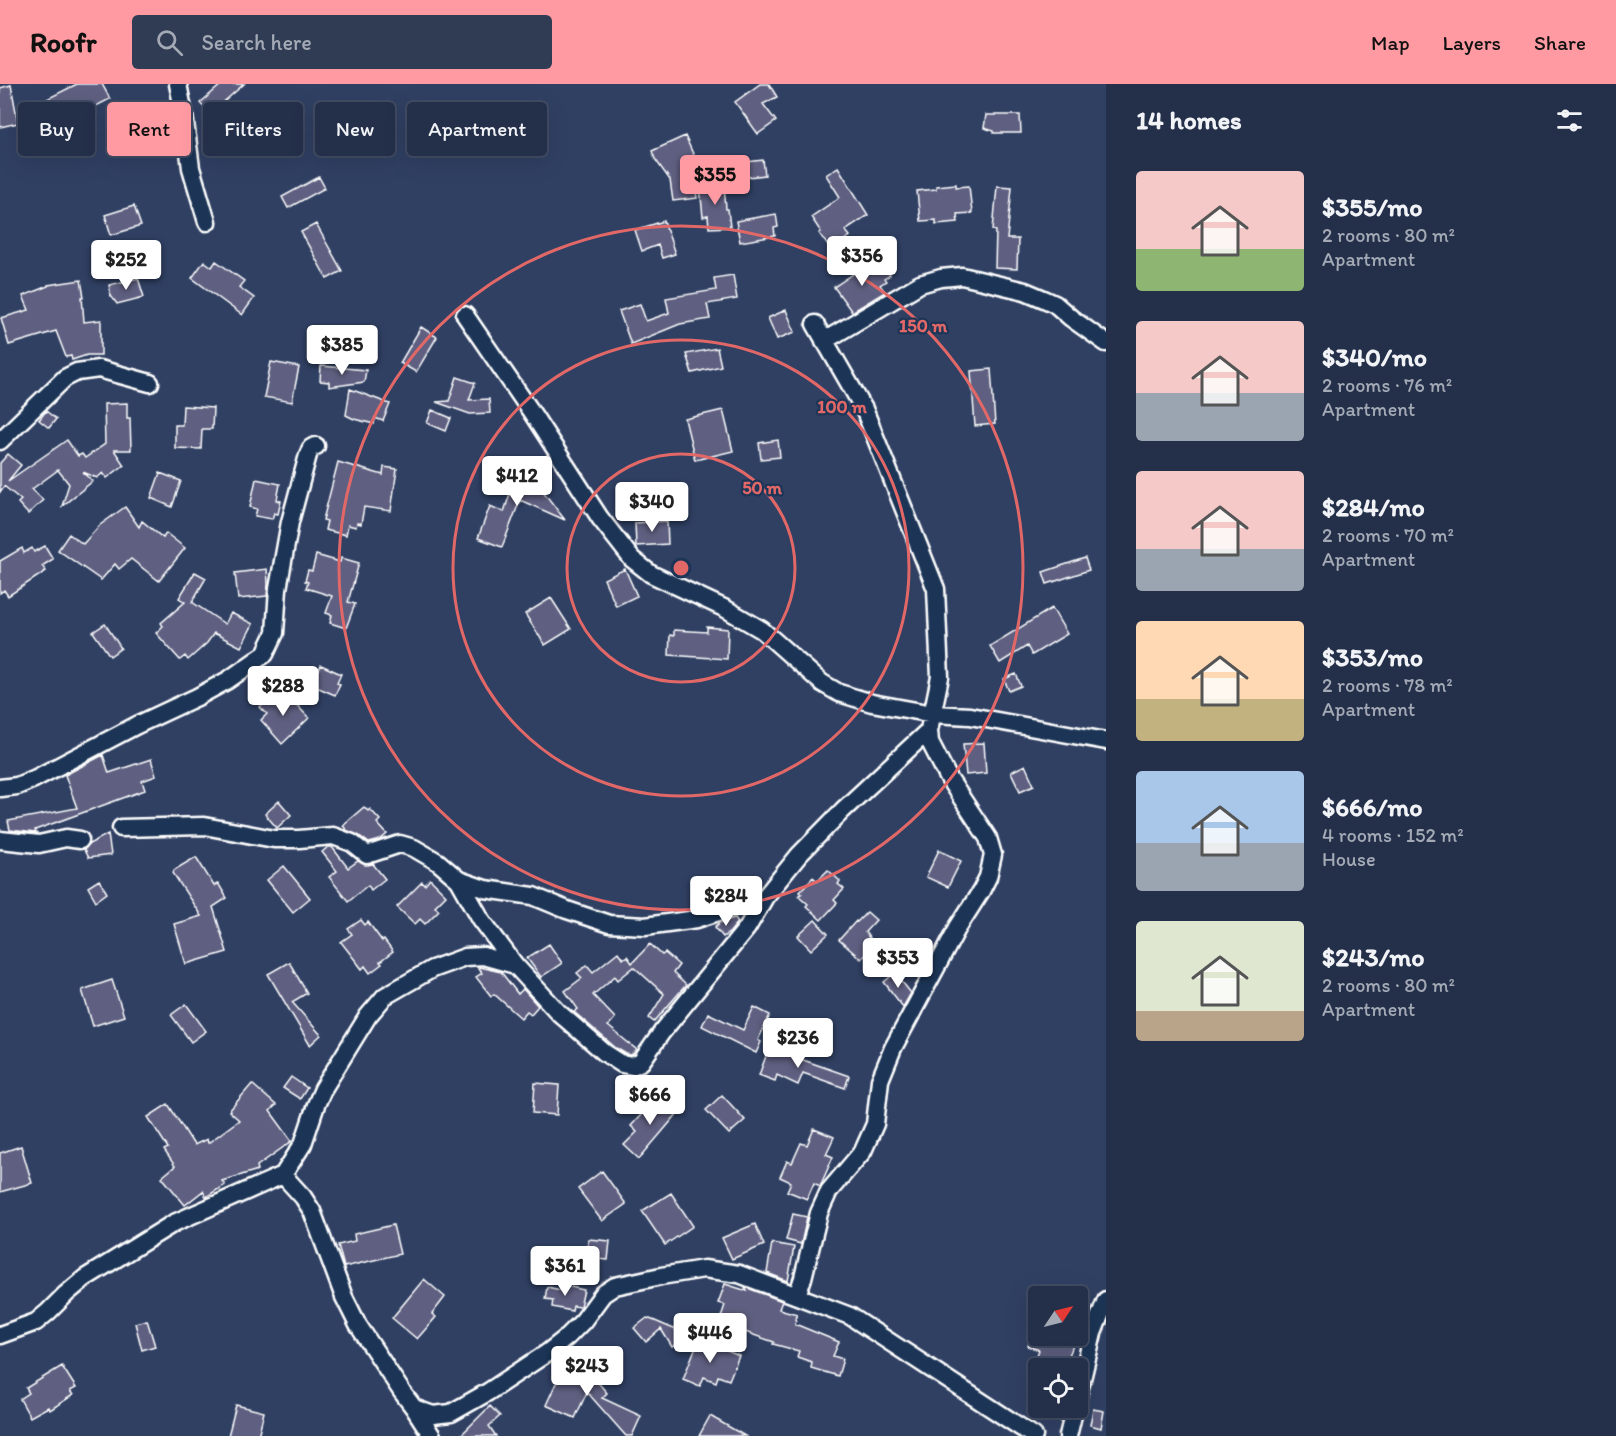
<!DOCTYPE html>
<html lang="en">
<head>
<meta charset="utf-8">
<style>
	:root { --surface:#24304a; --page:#303c54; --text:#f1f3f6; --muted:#a3a9b5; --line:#414b62; --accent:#ff9aa2 }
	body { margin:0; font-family:Itim,sans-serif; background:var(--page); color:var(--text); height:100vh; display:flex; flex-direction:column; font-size:22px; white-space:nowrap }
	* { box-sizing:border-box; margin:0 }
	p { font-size:20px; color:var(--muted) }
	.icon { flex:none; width:33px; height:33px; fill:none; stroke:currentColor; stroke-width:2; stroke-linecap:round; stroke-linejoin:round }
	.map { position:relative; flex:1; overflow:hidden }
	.sheet { display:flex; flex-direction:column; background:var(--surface); width:510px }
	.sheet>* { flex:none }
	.top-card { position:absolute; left:18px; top:18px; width:570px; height:54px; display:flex; gap:12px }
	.needle { width:39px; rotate:55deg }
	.tools { position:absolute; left:1028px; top:1202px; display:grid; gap:12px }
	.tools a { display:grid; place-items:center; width:60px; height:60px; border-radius:6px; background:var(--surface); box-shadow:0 6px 24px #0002,0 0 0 2px var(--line); font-size:30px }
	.price { position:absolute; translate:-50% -51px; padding:0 14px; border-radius:6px; background:#fff; color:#222; font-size:20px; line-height:39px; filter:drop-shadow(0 2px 3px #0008) }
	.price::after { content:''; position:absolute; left:50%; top:36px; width:18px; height:14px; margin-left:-9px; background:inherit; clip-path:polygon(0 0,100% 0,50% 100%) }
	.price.current { background:var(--accent); color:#111 }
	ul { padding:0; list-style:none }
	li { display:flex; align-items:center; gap:18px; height:150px; padding:0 30px }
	li span { display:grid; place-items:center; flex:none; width:168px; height:120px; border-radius:6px; color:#555 }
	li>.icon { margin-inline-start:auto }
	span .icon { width:72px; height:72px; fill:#fffc; stroke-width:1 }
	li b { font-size:26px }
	h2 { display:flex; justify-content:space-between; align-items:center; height:72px; padding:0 30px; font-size:26px }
	.pill { padding:0 21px; border-radius:6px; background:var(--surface); box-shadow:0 6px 24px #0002,0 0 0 2px var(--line); font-size:21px; line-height:54px }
	.pill.current { background:var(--accent); color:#111 }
	header { display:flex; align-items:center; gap:36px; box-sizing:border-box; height:84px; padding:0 30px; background:var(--accent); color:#111 }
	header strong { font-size:28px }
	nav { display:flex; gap:33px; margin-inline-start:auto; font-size:21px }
	.search { width:420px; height:54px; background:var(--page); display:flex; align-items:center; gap:15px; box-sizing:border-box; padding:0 21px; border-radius:6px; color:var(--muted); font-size:22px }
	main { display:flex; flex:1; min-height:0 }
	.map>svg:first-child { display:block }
	.building { fill:#5e5e81; stroke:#fff; stroke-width:1.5 }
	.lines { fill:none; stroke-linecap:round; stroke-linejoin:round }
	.street-casing { stroke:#fff; stroke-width:21 }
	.street { stroke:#1d3557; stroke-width:16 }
	.ring { fill:none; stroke:#e26868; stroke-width:3 }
	.centre { fill:#e26868; stroke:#1d3557; stroke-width:3 }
	.ring-label { font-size:18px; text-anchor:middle; font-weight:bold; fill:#e26868; stroke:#1d3557; stroke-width:4.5; stroke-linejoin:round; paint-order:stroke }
</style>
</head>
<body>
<header>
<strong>Roofr</strong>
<div class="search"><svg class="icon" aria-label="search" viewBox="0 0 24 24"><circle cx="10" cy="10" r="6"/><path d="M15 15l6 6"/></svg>Search here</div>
<nav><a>Map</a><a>Layers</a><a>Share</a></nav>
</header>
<main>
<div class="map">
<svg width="1106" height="1352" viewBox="0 0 1106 1352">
	<rect width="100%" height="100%" fill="#304063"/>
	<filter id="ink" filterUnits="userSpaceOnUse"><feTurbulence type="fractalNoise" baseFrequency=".0167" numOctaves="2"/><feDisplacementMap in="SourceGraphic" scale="12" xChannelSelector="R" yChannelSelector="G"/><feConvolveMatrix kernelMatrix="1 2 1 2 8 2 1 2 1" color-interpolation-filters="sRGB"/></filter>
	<g filter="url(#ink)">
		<!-- building -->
		<path class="building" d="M77,0H102L110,15L60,40L47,15Z
			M222,0H244L210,30L200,19Z
			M760,0H769L777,13L763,20L776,37L758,50L735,18Z
			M11,1L18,39L0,43V4Z
			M986,31H1020L1021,49H994V47L984,44Z
			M685,52L694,72L691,73L697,114L673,117L670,96L655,75L652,67Z
			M763,76L765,91L740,94L738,79Z
			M838,83L868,131L845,146L850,152L831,166L819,149L821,148L811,133L840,113L826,91Z
			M319,93L325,104L288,124L282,113Z
			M956,100V103L969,102L972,129L957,130L958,138L936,140V136L920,137L917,107L936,105V102Z
			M724,101L726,125H728L730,143L709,144L708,132L703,133L700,103Z
			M997,102L1012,103L1007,155H1018L1017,185L995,184L996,147L993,146Z
			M134,122L141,142L111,151L105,131Z
			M776,130L778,143L774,144L775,152L740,158L736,137Z
			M664,137L675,170L662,174L658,161L642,167L635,146Z
			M316,140L342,187L327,195L301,148Z
			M204,177L212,183L216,177L244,197L239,203L254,214L242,231L192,194Z
			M875,181L878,184L883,181L890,191L884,195L886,197L880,201L885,208L852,228L834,203L859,186L862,191Z
			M733,191L737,215L707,220L710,235L680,240L631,260L619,227L640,220L646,237L669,229L666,214L716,206L714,194Z
			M138,194L144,213L117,220L111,212L109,201Z
			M81,196L84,213H82L84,238L101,236V271H87L72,276L71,272L66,273L56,247L9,261L1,234L29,226L23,212L48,202V201Z
			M786,226L795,248L777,255L768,234Z
			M421,243L437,253L416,288L400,279Z
			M717,264L721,282L692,289L686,270Z
			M271,278L299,283L292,318L264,313Z
			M321,282L366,286L364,298L329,303V298L320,297Z
			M991,285L995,340L975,342L971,287Z
			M457,293L475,299L469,316L489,315L490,329L470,330L436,318L449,317Z
			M350,305L390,320L383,337L375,334L374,340L354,335L346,331Z
			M127,319V334H130L131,366H114L124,381L107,394L103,389L97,394L83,388L93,397L62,422L69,400L58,386L32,405L43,416L28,430L18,419L21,416L4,402L0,408V379L8,370L21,381L8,397L67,356L78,372L82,370L85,374L105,360L104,320Z
			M183,322L213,324L212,345H202L201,365L175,364V341H182Z
			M432,326L451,334L446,347L427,339Z
			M723,326L733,367L695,376L685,335Z
			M46,327L56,335L49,344L39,336Z
			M778,356L780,373L761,375L759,359Z
			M338,378L383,391L384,383L397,385L391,427L364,423L361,440L357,439L356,443L348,441L346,451L325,446L327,437L323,436Z
			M529,383L549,392L542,406L565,436L520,416L502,463L478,454L490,422L504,428L515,394L523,396Z
			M160,389L181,397L172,423L151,414Z
			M256,395L280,400L277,416L281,417L278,430L274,429L272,435L255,432L257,425L250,423Z
			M125,423L139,443L142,437L163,454L166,449L185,464L159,497L131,475L119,485L115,480L101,496L58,466L69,450L83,460L100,441Z
			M667,437L668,460L636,462L635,439Z
			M45,462L53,475L42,482L46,487L8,512L4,506L0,509V477L22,464L24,469L32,464L34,468Z
			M316,471L340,478L341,474L359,479L348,518L355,520L346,544L330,539L332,531L326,529L332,512L306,504L308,498L305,497L308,486L312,487Z
			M1085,474L1089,486L1047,500L1043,488Z
			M267,485L268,500L267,512L238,515L235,489Z
			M625,485L637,512L616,522L604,495Z
			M195,488L206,494L192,518L225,540L231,529L253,540L241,563L214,549L207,559L188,576L185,572L180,576L156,549L163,542L161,539L185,518L179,514Z
			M551,514L571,545L545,561L525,530Z
			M1052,524L1067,550L1032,571L1027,562L1000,579L990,562Z
			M105,540L121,564L110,572L93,548Z
			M707,543L728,545L727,575L669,571L670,551L674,552V546L707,548Z
			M321,581L341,590L337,599L340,600L335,611L312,601Z
			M1016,590L1021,602L1009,607L1004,595Z
			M276,609L282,615L287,611L309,634L282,660L261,636L267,630L260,623Z
			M984,659L986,689L966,691L963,660Z
			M103,671L109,689L151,675L156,692L142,697L145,706L35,746L36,749L10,746L8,737L77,724L65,691Z
			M1025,681L1034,701L1020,707L1011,688Z
			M279,717L291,731L277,744L265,730Z
			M364,723L368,727L370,725L380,736L377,739L387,750L380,756L369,759L358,751L346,746L343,741Z
			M108,750L111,771L88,774L84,766L89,760Z
			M328,763H332L348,784L358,777L365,781L373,780L385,795L371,806L368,801L348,817L329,793L337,787L322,768Z
			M939,766L961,777L948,803L926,793Z
			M196,773L214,802L218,799L227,814L213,823L227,868L186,880L174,840L201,832L173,789L174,786Z
			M284,782L310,814L293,828L267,796Z
			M828,786L840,797L838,800L844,805L834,816L837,819L821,836L806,822L808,820L799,812L802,809L800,807L813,793L817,797Z
			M430,795L446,811L435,822L439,826L425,840L420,835L415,840L397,823L422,798L425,801Z
			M99,796L107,809L96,817L88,803Z
			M867,828L876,836L865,848L874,861L861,875L839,856L856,837L857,838Z
			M735,834L738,838L730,848L723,853L715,843L721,838Z
			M361,836L365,841L368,838L382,857L384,856L393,868L380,878L382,880L370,889L365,882L362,885L341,858L352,850L348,845Z
			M815,836L828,850L811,866L798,852Z
			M910,854L927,866L915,883L905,877L909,870L903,865Z
			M549,860L562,879L541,893L527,874Z
			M650,860L662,871L665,869L679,881L673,889L686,901L654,938L649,934L664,910L634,883L618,896L615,892L593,911L615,934L608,942L637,966L631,971L626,970L616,964L574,928L578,925L565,907L582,894L577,889L587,881L593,888L618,868L623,875L627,872L632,879Z
			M289,878L307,909L292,918L321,951L310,961L268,890Z
			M479,883L501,888L518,910L523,905L538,922L531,930L527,927L521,934L494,910L491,912L476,893L482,889L478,884Z
			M895,889L911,909L903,923L884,898Z
			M112,896L124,932L93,942L82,906Z
			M186,920L206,947L191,958L171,931Z
			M754,923L770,931L758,956L761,958L756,969L702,942L708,929L743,946Z
			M769,964L849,992L845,1004L803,989L798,1001L777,991L775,997L759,991Z
			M291,993L307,1004L300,1015L283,1004Z
			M535,999L559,1001L557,1031L533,1029Z
			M252,1000L276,1021L270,1027L292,1057L257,1082L258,1086L222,1097L225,1101L206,1113L203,1107L185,1121L162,1093L175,1082L164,1066L168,1064L148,1033L168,1020L194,1061L207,1055L208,1059L239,1036L229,1027Z
			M722,1011L745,1036L729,1050L706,1026Z
			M658,1012L678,1029L639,1075L624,1061L637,1048L631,1042Z
			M814,1045L834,1053L826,1070L833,1073L821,1100L820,1102L814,1099L807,1115L787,1107L791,1098L780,1093L787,1077L792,1079L801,1059L807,1061Z
			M21,1062L32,1099L0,1108V1069Z
			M602,1087L626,1120L602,1137L578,1105Z
			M671,1109L693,1142L665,1161L642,1127Z
			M793,1130L807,1133L801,1160L786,1156Z
			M755,1140L764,1161L732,1175L722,1154Z
			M393,1141L400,1170L344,1183L338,1161L355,1157L354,1150Z
			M588,1155L610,1157L608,1176L586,1174Z
			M772,1159L794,1163L788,1197L767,1189Z
			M424,1195L445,1213L432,1230L436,1233L417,1255L392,1234Z
			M725,1200L747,1207L745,1203L782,1217L779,1225L797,1230L795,1240L839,1258L833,1272L843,1275L838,1292L811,1284L812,1278L797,1273L799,1267L773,1260L774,1258L719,1239L725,1221L718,1219Z
			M562,1201L584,1206L580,1223L573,1222L572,1227L552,1223L553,1216L545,1215L547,1203L561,1206Z
			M647,1234L655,1237L690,1252L672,1263L661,1245L646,1258L634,1244Z
			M147,1236L155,1262L142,1266L135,1239Z
			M1032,1251H1065L1063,1255L1074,1259L1064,1284H1032L1039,1266L1028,1262Z
			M699,1255L739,1272L729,1296L718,1292L716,1298L704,1293L700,1302L683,1295Z
			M577,1274L607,1309L602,1314L641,1332L632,1352H626L587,1308L575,1334L546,1321L557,1297L554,1296L563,1278L569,1281Z
			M62,1282L76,1304L70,1307L73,1311L50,1326L48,1323L30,1333L20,1315L29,1309L26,1304Z
			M236,1321L264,1328L258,1352H228Z
			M490,1322L500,1332L489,1342L496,1352H460Z
			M1093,1325L1104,1327L1101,1344L1090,1341Z
			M710,1332L745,1352H699Z"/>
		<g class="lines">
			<!-- street casing -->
			<g class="street-casing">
				<path id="street" d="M178,0L184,30L191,84L207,138
					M465,231L530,326L600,434L632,475L651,490L726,525L762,546L822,599L839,609L872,619L933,630L970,632L1106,657
					M824,257L920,200L941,194L962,192L1025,207L1044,215L1055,220L1071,234L1106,259
					M0,357L65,294L77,288L99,285L150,299
					M0,704L17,702L34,695L137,641L197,613L228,596L265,570L275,549L278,505L290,438L308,371L311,364L316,362
					M121,744L204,742L274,755H299L333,752L352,759L367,771L400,760L414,764L438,778L459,796L485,805L533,812L567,826L609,840L645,842L697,835L765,813L799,771L843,726L929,646
					M0,756L39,760L66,754L80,756
					M459,796L481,835L515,881L559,929L605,969L622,980L632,982L641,978L662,948L747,844L765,813
					M283,1091L303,1060L316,1021L323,1005L368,932L385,912L432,885L465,873L483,872L515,881
					M797,1212L803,1194L819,1129L829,1107L863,1067L875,1040L880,996L893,964L958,843L981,807L988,793L993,771L988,754L949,695L930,658L929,646L940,593L936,505L864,325L815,240
					M0,1251L36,1238L48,1228L66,1210L85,1194L174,1139L283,1091L303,1113L312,1127L344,1213L358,1241L402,1308L414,1324L433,1331L451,1329L488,1308L547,1269L566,1254L583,1237L603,1210L615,1202L661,1192L704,1185L739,1190L850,1232L1034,1352
					M1077,1316L1093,1249L1106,1216
					M414,1324L432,1352
					M1068,1352L1075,1323"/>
			</g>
			<!-- street -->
			<use href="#street" class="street"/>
		</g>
	</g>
	<!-- distance rings -->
	<g class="ring">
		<circle cx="681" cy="484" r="114"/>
		<circle cx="681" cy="484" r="228"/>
		<circle cx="681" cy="484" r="342"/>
	</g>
	<circle cx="681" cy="484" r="9" class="centre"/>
	<g class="ring-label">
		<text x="923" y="248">150 m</text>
		<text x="842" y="329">100 m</text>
		<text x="762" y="410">50 m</text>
	</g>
</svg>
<div class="tools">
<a><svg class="needle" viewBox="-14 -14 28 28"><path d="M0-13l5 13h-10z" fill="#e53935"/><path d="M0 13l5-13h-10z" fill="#a3a9b5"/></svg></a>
<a><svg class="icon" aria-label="locate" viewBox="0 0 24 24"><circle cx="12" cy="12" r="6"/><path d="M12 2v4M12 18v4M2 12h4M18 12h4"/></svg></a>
</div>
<b class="price current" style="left:715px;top:122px">$355</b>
<b class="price" style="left:862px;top:203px">$356</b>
<b class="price" style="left:126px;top:207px">$252</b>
<b class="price" style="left:342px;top:292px">$385</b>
<b class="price" style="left:517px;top:423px">$412</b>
<b class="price" style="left:652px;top:449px">$340</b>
<b class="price" style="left:283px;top:633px">$288</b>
<b class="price" style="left:726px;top:843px">$284</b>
<b class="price" style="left:898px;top:905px">$353</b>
<b class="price" style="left:798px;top:985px">$236</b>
<b class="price" style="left:650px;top:1042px">$666</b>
<b class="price" style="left:565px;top:1213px">$361</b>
<b class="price" style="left:710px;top:1280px">$446</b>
<b class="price" style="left:587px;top:1313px">$243</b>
<div class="top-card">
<a class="pill">Buy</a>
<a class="pill current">Rent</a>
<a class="pill">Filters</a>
<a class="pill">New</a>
<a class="pill">Apartment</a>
</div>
</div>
<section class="sheet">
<h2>14 homes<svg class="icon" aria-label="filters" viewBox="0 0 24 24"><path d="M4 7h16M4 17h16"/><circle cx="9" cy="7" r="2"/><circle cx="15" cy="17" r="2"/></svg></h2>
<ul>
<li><span style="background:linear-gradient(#f6c9c9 65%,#8fb573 0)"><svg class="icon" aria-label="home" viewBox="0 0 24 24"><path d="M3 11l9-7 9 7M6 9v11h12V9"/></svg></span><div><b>$355/mo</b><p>2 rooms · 80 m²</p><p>Apartment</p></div></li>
<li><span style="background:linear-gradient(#f6c9c9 60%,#9aa5b1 0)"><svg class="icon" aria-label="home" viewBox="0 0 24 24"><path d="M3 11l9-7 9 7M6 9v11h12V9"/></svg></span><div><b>$340/mo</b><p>2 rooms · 76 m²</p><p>Apartment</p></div></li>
<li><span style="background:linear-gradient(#f6c9c9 65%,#9aa5b1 0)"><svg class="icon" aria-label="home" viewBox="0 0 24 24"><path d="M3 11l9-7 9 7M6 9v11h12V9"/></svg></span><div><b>$284/mo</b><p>2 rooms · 70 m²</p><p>Apartment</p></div></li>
<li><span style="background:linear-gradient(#ffd9b3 65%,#c2b280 0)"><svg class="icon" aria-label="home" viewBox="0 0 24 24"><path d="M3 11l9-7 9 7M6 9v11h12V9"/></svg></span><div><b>$353/mo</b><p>2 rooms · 78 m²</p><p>Apartment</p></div></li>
<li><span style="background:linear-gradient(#a9c7e8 60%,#9aa5b1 0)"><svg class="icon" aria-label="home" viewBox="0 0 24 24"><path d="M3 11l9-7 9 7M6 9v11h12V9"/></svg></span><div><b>$666/mo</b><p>4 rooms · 152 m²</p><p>House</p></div></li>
<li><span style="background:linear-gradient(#dfe7d0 75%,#b9a48a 0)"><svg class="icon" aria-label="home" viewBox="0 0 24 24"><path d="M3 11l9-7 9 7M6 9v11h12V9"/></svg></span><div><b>$243/mo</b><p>2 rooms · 80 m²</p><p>Apartment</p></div></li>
</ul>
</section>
</main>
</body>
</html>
